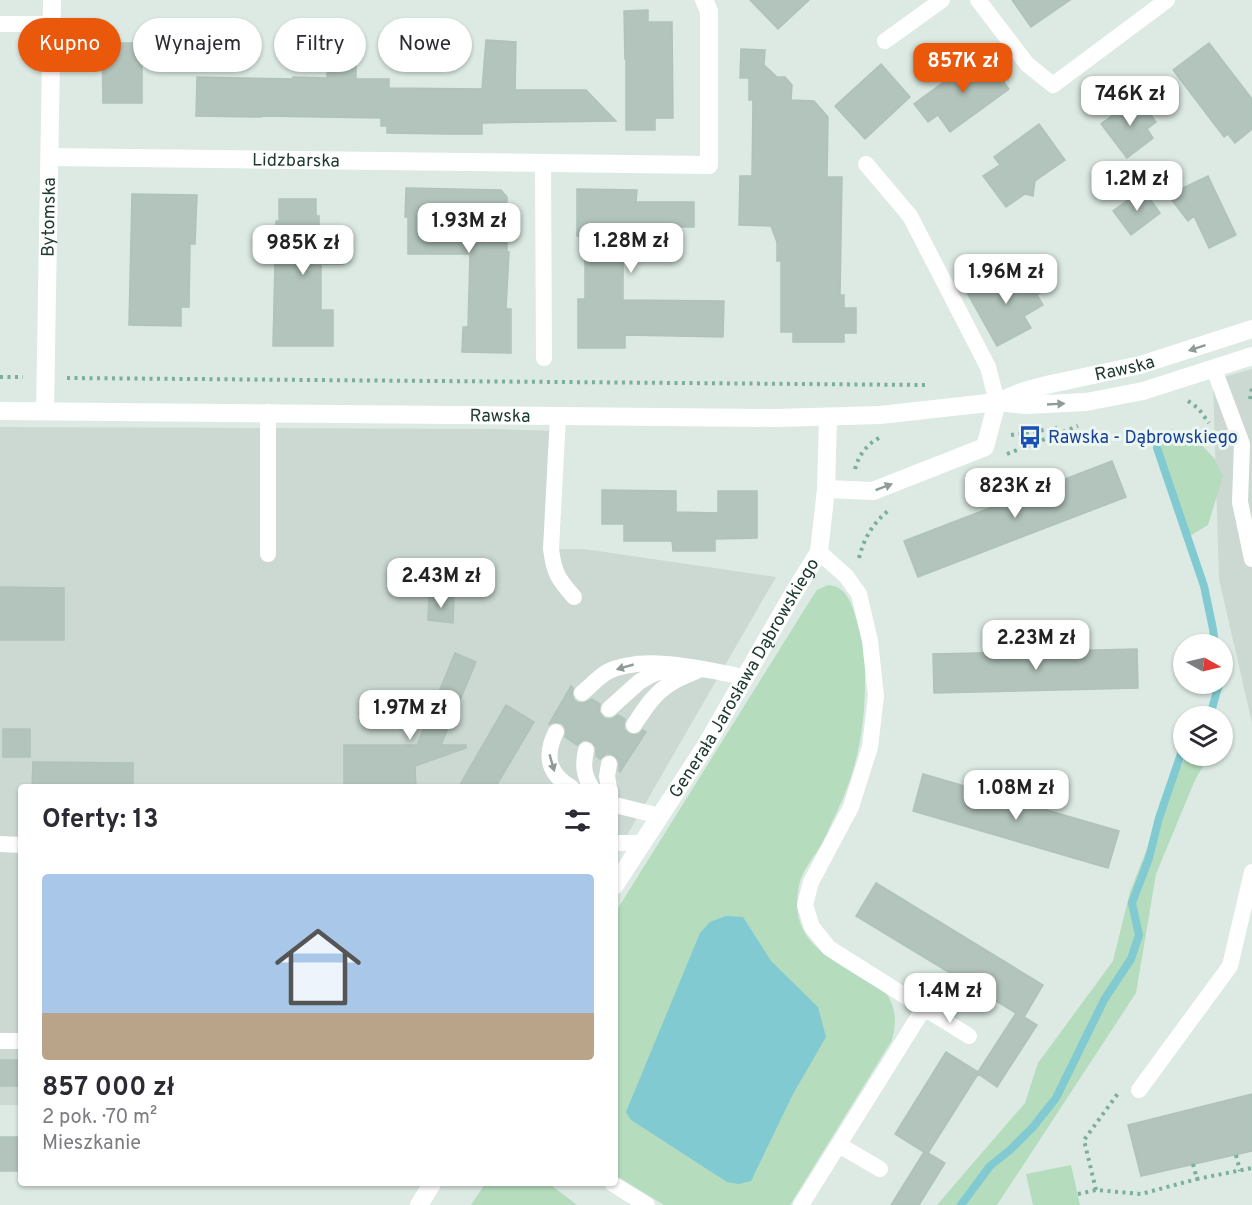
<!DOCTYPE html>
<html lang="pl">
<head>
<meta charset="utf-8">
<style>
	:root { --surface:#fff; --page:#f7f7f7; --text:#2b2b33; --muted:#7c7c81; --accent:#ea580c }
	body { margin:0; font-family:Overpass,sans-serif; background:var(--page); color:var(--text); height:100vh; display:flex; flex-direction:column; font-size:22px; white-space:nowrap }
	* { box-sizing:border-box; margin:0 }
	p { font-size:20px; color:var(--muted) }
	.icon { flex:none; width:33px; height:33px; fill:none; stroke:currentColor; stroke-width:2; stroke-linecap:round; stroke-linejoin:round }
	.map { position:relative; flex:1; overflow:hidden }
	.side { position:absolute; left:18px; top:784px; width:600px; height:402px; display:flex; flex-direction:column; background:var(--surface); border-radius:6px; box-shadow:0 2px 4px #0004 }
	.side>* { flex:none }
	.guide { position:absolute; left:18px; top:18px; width:600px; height:54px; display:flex; gap:12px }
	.needle { width:39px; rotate:98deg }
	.fabs { position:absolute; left:1173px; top:634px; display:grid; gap:12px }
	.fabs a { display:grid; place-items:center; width:60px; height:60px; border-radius:50%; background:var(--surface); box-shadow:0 2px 4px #0004; font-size:30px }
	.price { position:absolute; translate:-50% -51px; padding:0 14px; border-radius:12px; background:#fff; color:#222; font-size:20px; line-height:39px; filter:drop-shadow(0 2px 3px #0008) }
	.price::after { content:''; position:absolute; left:50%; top:36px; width:18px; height:14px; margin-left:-9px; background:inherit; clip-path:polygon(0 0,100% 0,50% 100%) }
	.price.current { background:var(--accent); color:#fff }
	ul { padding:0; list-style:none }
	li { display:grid; align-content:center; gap:12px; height:318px; padding:0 24px }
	li span { display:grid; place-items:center; height:186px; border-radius:6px; color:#555 }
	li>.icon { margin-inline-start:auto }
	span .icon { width:108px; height:108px; fill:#fffc; stroke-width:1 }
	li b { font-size:26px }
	h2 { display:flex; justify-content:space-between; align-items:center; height:72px; padding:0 24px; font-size:26px }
	.tag { padding:0 21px; border-radius:27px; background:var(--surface); box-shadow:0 2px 4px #0004; font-size:21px; line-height:54px }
	.tag.current { background:var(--accent); color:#fff }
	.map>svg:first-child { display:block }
	.built { fill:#cbd9d2 }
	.green { fill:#b4dcbd }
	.water { fill:#81cad2 }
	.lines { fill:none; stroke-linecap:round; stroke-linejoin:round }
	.stream { stroke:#81cad2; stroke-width:8 }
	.building { fill:#b2c4bc; stroke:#afc3ba; stroke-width:1.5 }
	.path { stroke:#7baf9c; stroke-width:4; stroke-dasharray:3 4.5; stroke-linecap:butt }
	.service { stroke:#fff; stroke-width:16 }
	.minor { stroke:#fff; stroke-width:18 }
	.tertiary { stroke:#fff; stroke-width:18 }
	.oneway { fill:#8e9c98 }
	.labels { text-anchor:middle; stroke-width:6; stroke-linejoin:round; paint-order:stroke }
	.street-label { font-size:18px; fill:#1e3930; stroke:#edf6f1 }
	.transit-label { font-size:18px; fill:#164399; stroke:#edf6f1; text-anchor:start }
</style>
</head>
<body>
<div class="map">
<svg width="1252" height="1205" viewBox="0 0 1252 1205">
	<rect width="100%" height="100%" fill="#dceae3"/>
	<!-- built -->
	<path class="built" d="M1252,369V723L1219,579L1213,380Z
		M0,427L493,429L557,431L551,549H584L776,577L615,856V788H21V1105H0Z"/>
	<!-- green -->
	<path class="green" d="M1172,429L1195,438L1214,458L1223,476L1208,525L1188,537L1157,448Z
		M828,585C847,586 852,605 857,621C860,632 865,645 865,656C866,664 865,672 865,679C865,734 856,775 831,824C828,831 825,838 821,845C814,857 802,871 799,885C788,940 826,956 866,981C873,985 884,990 888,996C897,1011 896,1024 892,1040L790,1205H664L615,1175V913L811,599L817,590Z
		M1186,756H1209L1195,780L1156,874L1136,993L997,1205H937L1025,1103L1038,1063L1113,961L1130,892L1159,818L1168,791Z
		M1071,1165L1080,1205H1033L1026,1174Z
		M485,1184H553L552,1186L577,1205H471Z"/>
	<!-- water -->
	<path class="water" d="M726,916L743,917L771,961L818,1007L826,1037L793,1094L751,1181L739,1184L727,1182L631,1120L626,1112L700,933L710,922Z"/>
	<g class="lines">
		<!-- stream -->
		<path class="stream" d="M1157,448L1204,586L1213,629L1215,645
			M1206,717L1211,712L1219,684
			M961,1205L990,1166L1010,1150L1033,1127L1056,1098L1104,1000L1131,959L1139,935L1132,903L1149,858L1159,818L1184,745"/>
	</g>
	<!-- building -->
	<path class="building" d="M750,0H809L778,29Z
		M1012,0H1070L1031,27Z
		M648,10V22H672L673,118H655V130H626V59H625L624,11Z
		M486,40L516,42L515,90H586L616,121L482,123V134H446L387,133V126H381V118L261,116V117L196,116L197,77L293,79V77L327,78V66H356V79H389V88L482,89Z
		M102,43H142V103H103Z
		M1209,43L1252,99V129L1235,143L1228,134L1224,137L1173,70Z
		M741,49L765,50L764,65L777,77H785L792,85L791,100L814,101L828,117L827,177H842L840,295H844V308H856V333H844V342H793V332H781V261H777V242L771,226L739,225L740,176H752L753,100H749V78H740Z
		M983,53L1009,89L950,132L938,115L928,122L914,104Z
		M881,64L910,97L865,139L835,106Z
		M1137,97L1156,122L1147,129L1153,138L1127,158L1101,124Z
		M1039,124L1065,160L1035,181L1033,196L1025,194L1006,207L983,176L1000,165L994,157Z
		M1208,176L1236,235L1209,248L1194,216L1188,221L1168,195Z
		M406,188L501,190L507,197V252H509L506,309H511V353L462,352L463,327H468L470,254H408V217H405Z
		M577,189L637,190L636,202H694V227H636V236H623V300L724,301L723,337L625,335V348H578V299H585V236H577Z
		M1143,189L1160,213L1131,235L1113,211Z
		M132,194L197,195L195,244H190L189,307H181V326L129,325Z
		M279,199H316V216H319V233H345L344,264H321V310H333V346H273L276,221H279Z
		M1029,270L1041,292L1037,295L1043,305L1024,316L1031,328L997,346L965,289L983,279L987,286L1002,277L1006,283Z
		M1112,461L1126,497L918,577L904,541Z
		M602,490L676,491V512L718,513V491H757V538L715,539V551H673L672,541H624V524H602Z
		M0,587L64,588V640H0Z
		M429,595L454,596L453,623L428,620Z
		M1137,649L1138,688L934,693L933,654Z
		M455,653L476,662L441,745H466V748L415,766L416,788H344V745H417Z
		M571,686L573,688L572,695L574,700L578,703H584L592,699L600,704L599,712L602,716L605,719H612L618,715L625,719L624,724V729L629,734L634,735L639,734L643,730L646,732L620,772L619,771V761L615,756L611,754H606L600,759L596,756V747L592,742L587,740H583L577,745L565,737L566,730L564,725L561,723L554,722L549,724Z
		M506,705L534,722L495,788H458Z
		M3,729H30V757H3Z
		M33,762L133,763V788H32Z
		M923,774L1119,831L1108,868L913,811Z
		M876,883L1043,985L1024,1017L1037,1025L997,1087L978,1074L928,1153L945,1163L919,1205H891L924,1152L895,1134L946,1052L978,1072L1016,1013L856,916Z
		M0,1060H21V1086H0Z
		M1252,1094V1151L1141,1176L1128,1125Z
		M0,1137H21V1171H0Z"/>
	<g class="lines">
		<!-- path -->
		<path class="path" d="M0,377H23
			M67,378L926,385
			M1250,399L1252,388
			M1188,401L1198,408L1209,423
			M1011,435L1057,428
			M1007,454L1078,426
			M855,469C859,455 866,445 879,438
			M859,558C864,538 873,523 889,510
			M1236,1155L1240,1171
			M1193,1164L1197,1179L1252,1168
			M1096,1190L1084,1140L1119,1092
			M1078,1194L1096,1190L1141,1194L1197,1179"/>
		<!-- service -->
		<path class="service" d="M978,0L1027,64L1053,85L1167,0
			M0,24H52
			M885,41L942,0
			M543,163L544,358
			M866,164L910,216L988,367L997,402
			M1214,369L1242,444L1240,502L1252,559
			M268,412V554
			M558,416L551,549C554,573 558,579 574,597
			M582,693C590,687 598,677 607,672C645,653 705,670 745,677
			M609,709L639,682L651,675L670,668
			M634,725C645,708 655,692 673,682C681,677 690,674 699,670
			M556,732C544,756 548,774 572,788
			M586,750C583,764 583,775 592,788
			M609,788L607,776L609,764
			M615,805L660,816
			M615,843H643
			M0,844L21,845
			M924,1008L969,1036
			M0,1041H21
			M1139,1090L1230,966L1252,872
			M839,1145L880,1169
			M613,1184L647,1205
			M801,1205L924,1008L829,948L812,927L805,905L811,882L851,807L870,747L876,696L870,641L859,594L846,576L819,552"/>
		<!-- minor -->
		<g class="minor">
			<path id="s1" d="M50,157L709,165V11L704,0"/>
			<path id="s2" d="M45,411L52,0"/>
			<path d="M826,489L873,491L985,447L997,402"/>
			<path id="s3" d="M615,885L705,747L793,594L819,552L826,489L828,417"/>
			<path d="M419,1205L432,1184"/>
		</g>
		<!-- tertiary -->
		<g class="tertiary">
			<path id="s4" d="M999,401L1024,391L1051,384L1140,365L1252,329"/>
			<path id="s5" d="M0,411L776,418L880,415L997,402L1026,405L1086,402L1143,391L1252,356"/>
		</g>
	</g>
	<!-- one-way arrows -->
	<defs><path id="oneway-solid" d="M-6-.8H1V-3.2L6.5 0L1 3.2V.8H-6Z" transform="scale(1.5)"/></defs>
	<g class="oneway">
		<use href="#oneway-solid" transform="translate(1197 348) rotate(162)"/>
		<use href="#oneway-solid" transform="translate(1056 404) rotate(-3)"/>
		<use href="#oneway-solid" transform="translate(884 487) rotate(-21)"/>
		<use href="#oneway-solid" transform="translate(625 667) rotate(164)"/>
		<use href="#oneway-solid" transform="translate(552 763) rotate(74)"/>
	</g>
	<!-- icons -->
	<defs>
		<g id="bus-bare" transform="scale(1.8)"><path d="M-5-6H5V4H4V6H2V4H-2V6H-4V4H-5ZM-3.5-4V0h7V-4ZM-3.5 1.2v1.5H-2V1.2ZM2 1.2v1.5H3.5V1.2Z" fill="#1a4fb4" stroke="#edf6f1" stroke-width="2.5" paint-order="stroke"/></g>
	</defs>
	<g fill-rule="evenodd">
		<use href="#bus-bare" x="1030" y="437"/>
	</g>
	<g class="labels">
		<!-- street labels -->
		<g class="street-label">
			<text dy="6" stroke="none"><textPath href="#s1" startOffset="246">Lidzbarska</textPath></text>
			<text dy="6" stroke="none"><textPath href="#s2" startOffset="194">Bytomska</textPath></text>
			<text dy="6" stroke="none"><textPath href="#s4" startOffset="130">Rawska</textPath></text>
			<text dy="6" stroke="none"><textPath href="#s5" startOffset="500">Rawska</textPath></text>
			<text dy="6" stroke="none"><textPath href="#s3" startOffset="244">Generała Jarosława Dąbrowskiego</textPath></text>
		</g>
		<!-- transit labels -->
		<g class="transit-label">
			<text x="1048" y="443">Rawska - Dąbrowskiego</text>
		</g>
	</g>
</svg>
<div class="fabs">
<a><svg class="needle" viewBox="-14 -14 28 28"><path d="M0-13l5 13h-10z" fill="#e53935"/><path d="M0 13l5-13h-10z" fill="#7c7c81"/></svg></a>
<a><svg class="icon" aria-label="layers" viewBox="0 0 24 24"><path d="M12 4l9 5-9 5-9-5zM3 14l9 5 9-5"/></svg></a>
</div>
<b class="price current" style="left:963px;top:94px">857K zł</b>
<b class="price" style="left:1130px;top:127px">746K zł</b>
<b class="price" style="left:1137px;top:212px">1.2M zł</b>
<b class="price" style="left:469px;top:254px">1.93M zł</b>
<b class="price" style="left:631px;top:274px">1.28M zł</b>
<b class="price" style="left:303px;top:276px">985K zł</b>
<b class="price" style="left:1006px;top:305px">1.96M zł</b>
<b class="price" style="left:1015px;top:519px">823K zł</b>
<b class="price" style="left:441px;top:609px">2.43M zł</b>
<b class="price" style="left:1036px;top:671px">2.23M zł</b>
<b class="price" style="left:410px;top:741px">1.97M zł</b>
<b class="price" style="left:1016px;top:821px">1.08M zł</b>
<b class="price" style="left:950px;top:1024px">1.4M zł</b>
<div class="guide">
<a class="tag current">Kupno</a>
<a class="tag">Wynajem</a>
<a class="tag">Filtry</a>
<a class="tag">Nowe</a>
</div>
<section class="side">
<h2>Oferty: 13<svg class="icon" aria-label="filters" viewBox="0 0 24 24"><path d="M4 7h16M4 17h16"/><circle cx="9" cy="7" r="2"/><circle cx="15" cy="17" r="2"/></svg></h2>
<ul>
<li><span style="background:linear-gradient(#a9c7e8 75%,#b9a48a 0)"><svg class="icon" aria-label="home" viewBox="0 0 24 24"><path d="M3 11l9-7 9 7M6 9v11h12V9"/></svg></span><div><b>857 000 zł</b><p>2 pok. · 70 m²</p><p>Mieszkanie</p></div></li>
</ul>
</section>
</div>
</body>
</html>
